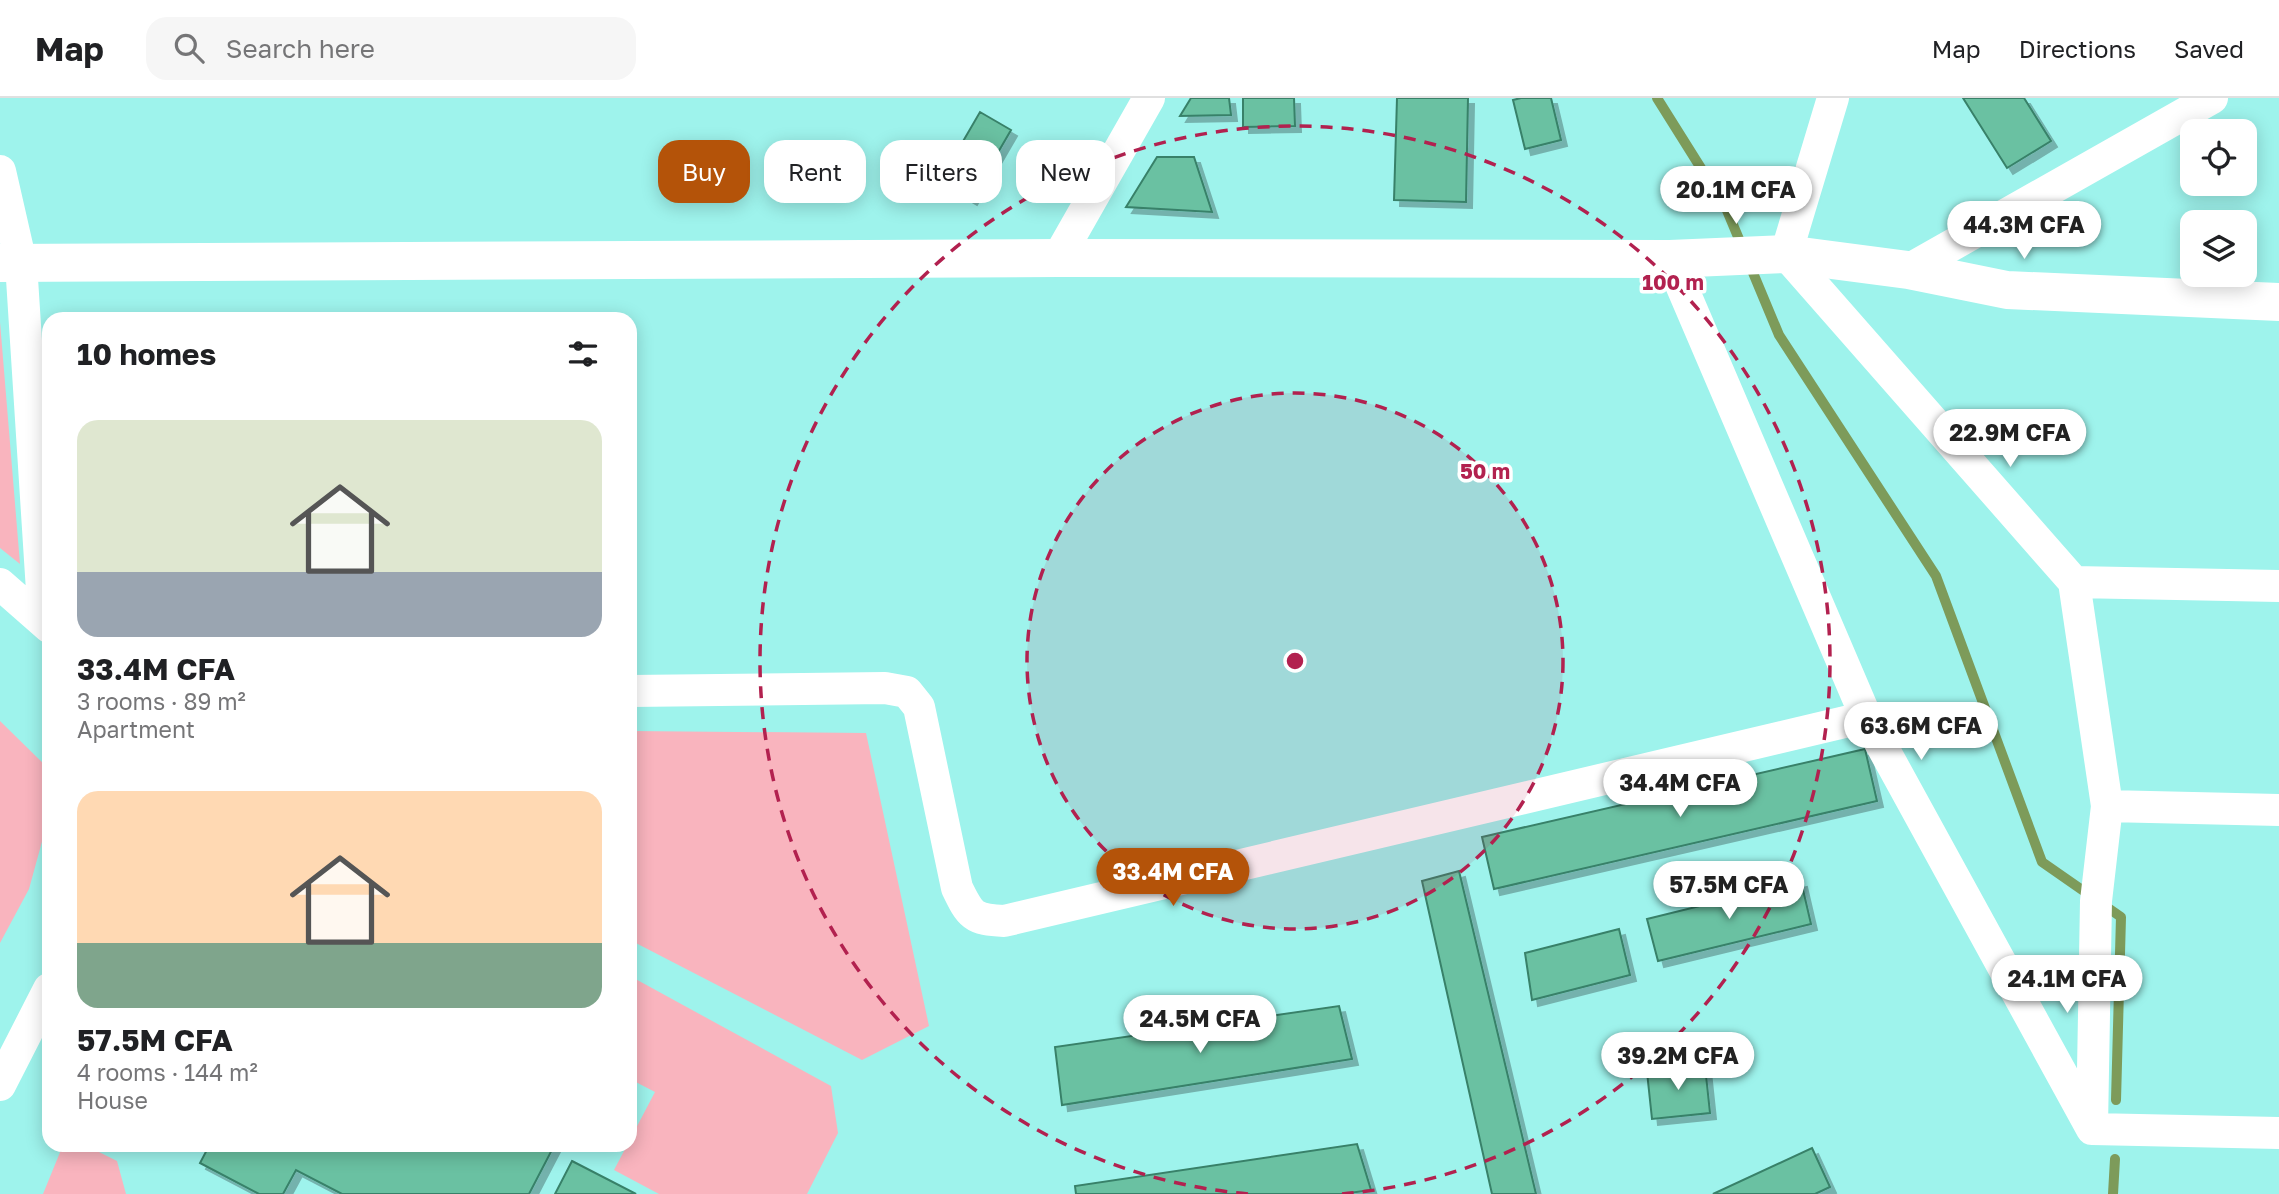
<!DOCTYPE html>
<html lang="en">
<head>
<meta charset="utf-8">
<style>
	:root { --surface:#fff; --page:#f6f6f6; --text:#202124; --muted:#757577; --line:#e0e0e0; --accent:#b45309 }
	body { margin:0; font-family:"Golos Text",sans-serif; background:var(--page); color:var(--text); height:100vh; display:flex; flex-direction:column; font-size:26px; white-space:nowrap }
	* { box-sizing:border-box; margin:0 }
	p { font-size:23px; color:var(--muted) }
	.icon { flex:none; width:38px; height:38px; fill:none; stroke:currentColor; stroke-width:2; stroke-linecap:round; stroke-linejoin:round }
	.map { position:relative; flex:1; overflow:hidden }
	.panel { position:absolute; left:42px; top:214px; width:595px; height:840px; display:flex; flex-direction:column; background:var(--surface); border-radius:21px; box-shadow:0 4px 18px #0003 }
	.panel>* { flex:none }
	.top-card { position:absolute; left:658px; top:42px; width:665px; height:63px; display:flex; gap:14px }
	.fabs { position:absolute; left:2180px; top:21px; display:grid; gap:14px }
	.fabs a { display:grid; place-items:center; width:77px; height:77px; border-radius:14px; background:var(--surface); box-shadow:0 4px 18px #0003; font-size:35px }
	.price { position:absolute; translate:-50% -60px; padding:0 16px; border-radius:24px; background:#fff; color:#222; font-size:23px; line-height:46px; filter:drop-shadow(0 2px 4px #0008) }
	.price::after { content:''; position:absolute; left:50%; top:42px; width:21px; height:16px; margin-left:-10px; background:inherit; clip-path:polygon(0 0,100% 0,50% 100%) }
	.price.active { background:var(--accent); color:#fff }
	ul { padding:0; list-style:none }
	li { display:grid; align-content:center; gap:14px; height:371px; padding:0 35px }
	li span { display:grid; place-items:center; height:217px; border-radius:21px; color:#555 }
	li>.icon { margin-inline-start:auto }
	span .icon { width:126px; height:126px; fill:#fffc; stroke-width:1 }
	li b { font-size:30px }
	h2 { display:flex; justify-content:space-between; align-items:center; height:84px; padding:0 35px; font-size:30px }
	.pill { padding:0 24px; border-radius:21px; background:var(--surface); box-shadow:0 4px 18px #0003; font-size:24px; line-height:63px }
	.pill.active { background:var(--accent); color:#fff }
	header { display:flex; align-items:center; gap:42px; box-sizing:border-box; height:98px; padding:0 35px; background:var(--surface); border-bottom:2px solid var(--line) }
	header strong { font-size:33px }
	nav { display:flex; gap:38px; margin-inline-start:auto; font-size:24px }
	.search { width:490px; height:63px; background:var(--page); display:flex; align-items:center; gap:18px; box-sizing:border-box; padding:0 24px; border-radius:21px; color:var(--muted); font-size:26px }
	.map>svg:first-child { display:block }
	.green { fill:#f9b4be }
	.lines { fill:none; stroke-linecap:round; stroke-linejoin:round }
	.stream { stroke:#7d9b5a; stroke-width:10 }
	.building { fill:#6ac1a2; stroke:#388169; stroke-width:2; filter:url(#shadow) }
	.minor { stroke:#fff; stroke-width:32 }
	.tertiary { stroke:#fff; stroke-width:38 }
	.ring { fill:none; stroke:#b2214f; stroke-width:3.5; stroke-dasharray:12 9 }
	.centre { fill:#b2214f; stroke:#fff; stroke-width:3.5 }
	.ring-label { font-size:21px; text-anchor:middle; font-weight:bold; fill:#b2214f; stroke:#fff; stroke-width:7; stroke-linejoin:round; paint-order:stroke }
</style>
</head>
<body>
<header>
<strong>Map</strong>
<div class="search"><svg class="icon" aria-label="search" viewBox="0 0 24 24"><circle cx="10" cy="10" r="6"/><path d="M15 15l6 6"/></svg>Search here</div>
<nav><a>Map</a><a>Directions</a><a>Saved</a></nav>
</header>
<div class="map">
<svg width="2279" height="1096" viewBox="0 0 2279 1096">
	<defs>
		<filter id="shadow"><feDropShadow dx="6" dy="6" stdDeviation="0" flood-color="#0004"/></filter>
	</defs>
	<rect width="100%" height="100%" fill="#9ef3ec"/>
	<!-- green -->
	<path class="green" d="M0,224L20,466L0,450Z
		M0,623L49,671V718L29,791L0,845Z
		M630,633L866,635L929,928L862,962L630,842Z
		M630,878L831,988L838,1035L807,1096H659L614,1072L655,994L630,981Z
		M63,1047H85L117,1063L126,1096H43Z"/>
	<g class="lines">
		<!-- stream -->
		<path class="stream" d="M1657,0L1726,110L1779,237L1936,478L2042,764L2121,819L2116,1002
			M2113,1096L2115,1061"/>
	</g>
	<!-- building -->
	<path class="building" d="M1191,0H1229L1231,17L1180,18Z
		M1243,0H1294L1295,28L1243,29Z
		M1397,0H1468L1466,104L1394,102Z
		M1521,0H1551L1561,42L1525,51L1513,2Z
		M1963,0H2024L2051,43L2007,70Z
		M980,14L1011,32L971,101L940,83Z
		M1157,59H1194L1212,114L1126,109Z
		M1865,651L1877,703L1494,791L1482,739Z
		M1459,773L1536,1096H1492L1422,783Z
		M1801,783L1811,826L1658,863L1647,821Z
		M1619,831L1630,877L1532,902L1525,855Z
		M1339,908L1352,961L1062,1007L1055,949Z
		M1705,968L1710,1015L1652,1021L1647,974Z
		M210,1046H555L529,1096H342L296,1072L283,1096H259L200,1065Z
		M1357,1046L1371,1092L1342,1096H1076L1075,1088Z
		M1812,1050L1830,1089L1815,1096H1713Z
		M572,1063L636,1096H555Z"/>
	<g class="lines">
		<!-- minor -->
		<path class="minor" d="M1833,0L1786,156L2074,484L2279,488
			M0,73L21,165L44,524
			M1058,160L1149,0
			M1670,161L1866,619L2092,1031L2279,1035
			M1908,172L2212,0
			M2074,484L2107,708L2096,803L2092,1029
			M0,486L49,529
			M630,593L885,590L907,594L919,609L957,790C970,817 973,822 1004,823L1866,619
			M2107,708L2279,712
			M0,987L49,891"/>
		<!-- tertiary -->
		<path class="tertiary" d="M0,165L1058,160L1670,161L1786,156L1908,172L2007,192L2279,204"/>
	</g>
	<!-- distance rings -->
	<circle cx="1295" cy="563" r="268" fill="#b2214f" fill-opacity=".12"/>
	<g class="ring">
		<circle cx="1295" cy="563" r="268"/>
		<path d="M1248 1096A535 535 0 1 1 1342 1096"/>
	</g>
	<circle cx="1295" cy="563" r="10" class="centre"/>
	<g class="ring-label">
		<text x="1673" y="192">100 m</text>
		<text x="1485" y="381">50 m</text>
	</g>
</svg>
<div class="fabs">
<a><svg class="icon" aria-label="locate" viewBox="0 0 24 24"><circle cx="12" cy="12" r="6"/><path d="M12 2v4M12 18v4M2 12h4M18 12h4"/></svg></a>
<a><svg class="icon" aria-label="layers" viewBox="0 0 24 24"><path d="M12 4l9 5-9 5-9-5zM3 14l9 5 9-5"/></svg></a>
</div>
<b class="price" style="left:1736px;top:128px">20.1M CFA</b>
<b class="price" style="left:2024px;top:163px">44.3M CFA</b>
<b class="price" style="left:2010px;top:371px">22.9M CFA</b>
<b class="price" style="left:1921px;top:664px">63.6M CFA</b>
<b class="price" style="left:1680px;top:721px">34.4M CFA</b>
<b class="price active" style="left:1173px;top:810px">33.4M CFA</b>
<b class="price" style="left:1729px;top:823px">57.5M CFA</b>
<b class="price" style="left:2067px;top:917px">24.1M CFA</b>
<b class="price" style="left:1200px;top:957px">24.5M CFA</b>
<b class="price" style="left:1678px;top:994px">39.2M CFA</b>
<div class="top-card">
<a class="pill active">Buy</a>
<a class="pill">Rent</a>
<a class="pill">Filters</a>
<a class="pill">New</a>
</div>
<section class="panel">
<h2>10 homes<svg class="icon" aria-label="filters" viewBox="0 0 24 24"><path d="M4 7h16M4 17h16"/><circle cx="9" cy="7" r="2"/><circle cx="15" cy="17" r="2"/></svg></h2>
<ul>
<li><span style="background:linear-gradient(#dfe7d0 70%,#9aa5b1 0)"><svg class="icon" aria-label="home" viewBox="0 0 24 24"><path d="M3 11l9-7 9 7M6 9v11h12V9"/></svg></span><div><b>33.4M CFA</b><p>3 rooms · 89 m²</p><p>Apartment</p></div></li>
<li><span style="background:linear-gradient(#ffd9b3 70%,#7fa58c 0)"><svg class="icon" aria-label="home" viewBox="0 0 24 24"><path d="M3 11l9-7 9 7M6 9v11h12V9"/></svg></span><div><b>57.5M CFA</b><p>4 rooms · 144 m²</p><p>House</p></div></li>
</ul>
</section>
</div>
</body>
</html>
